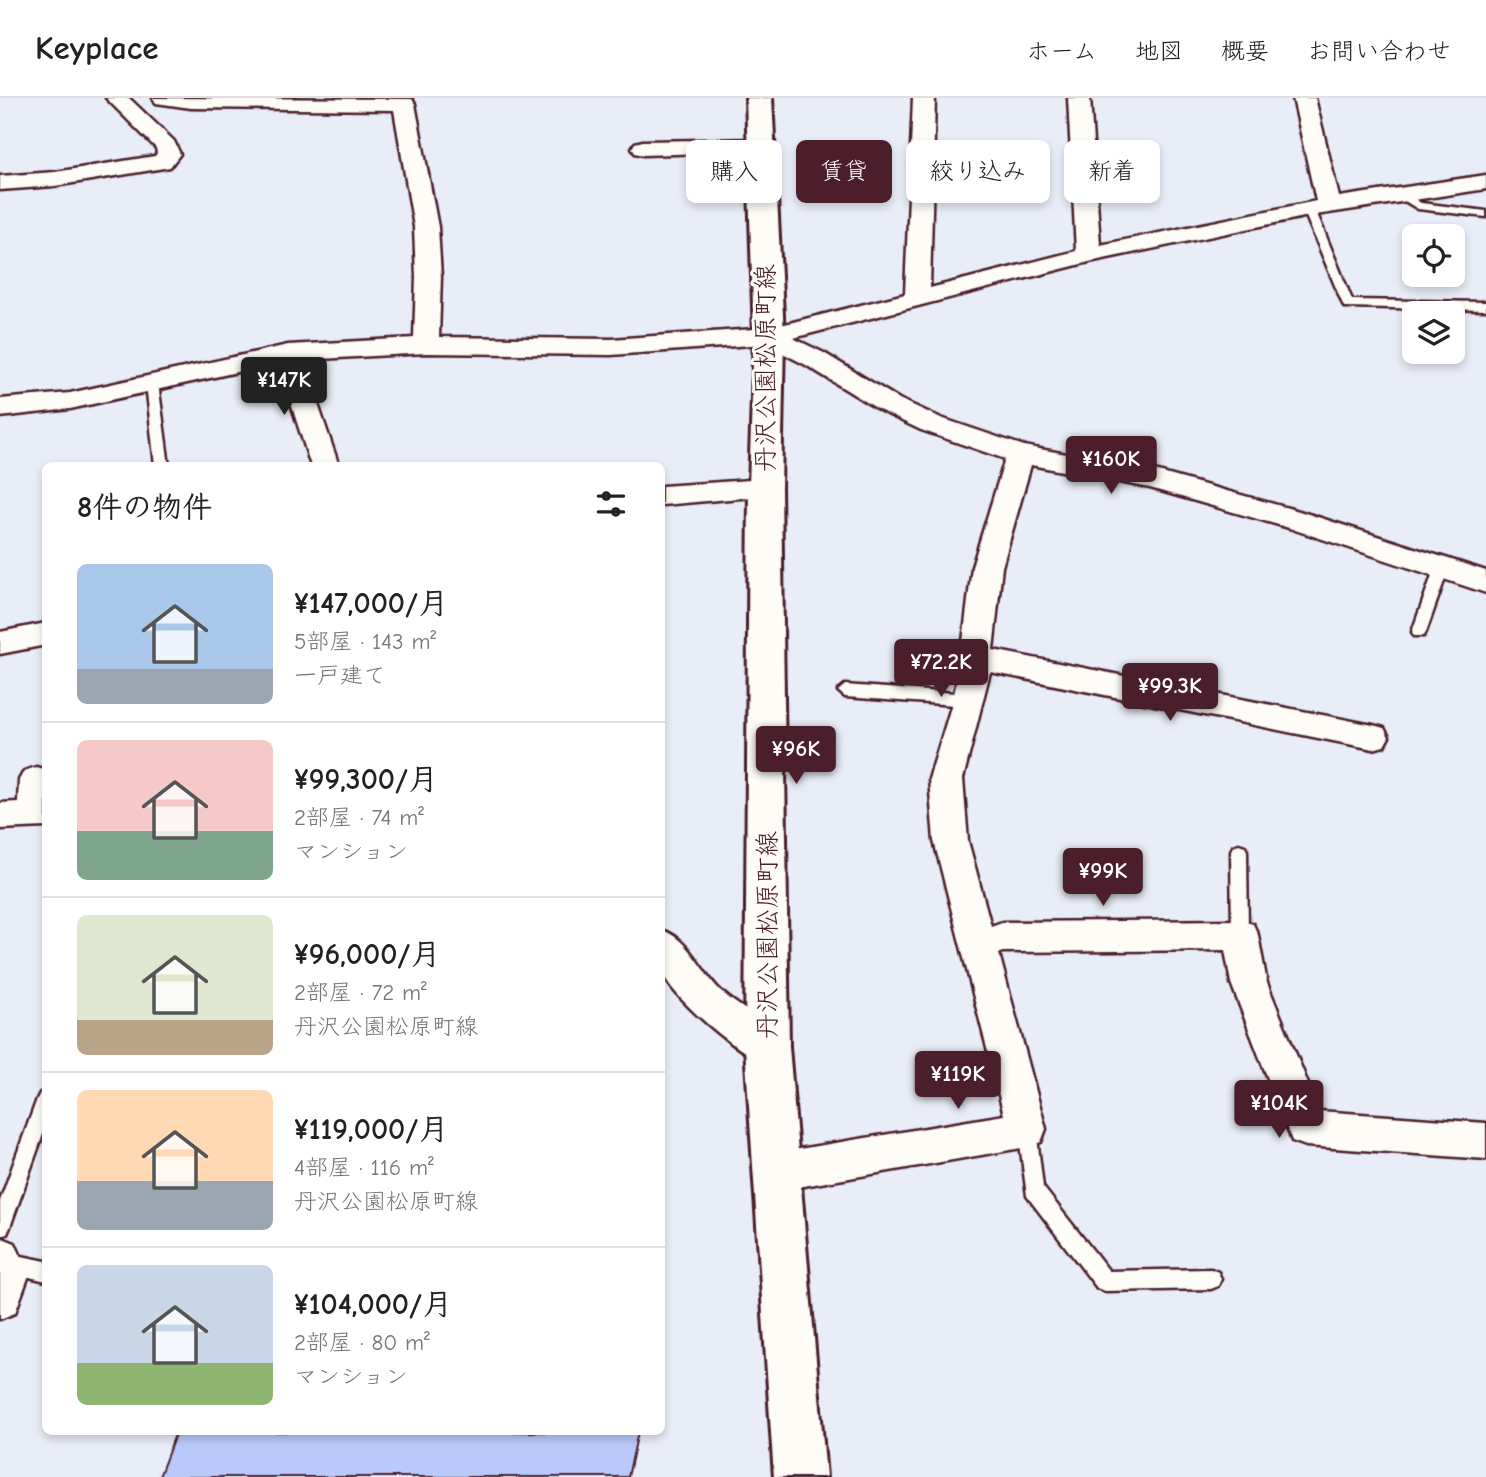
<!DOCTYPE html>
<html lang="ja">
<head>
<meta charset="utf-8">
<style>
	:root { --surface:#fff; --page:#f6f6f6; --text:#222; --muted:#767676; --line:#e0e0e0; --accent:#4a1f2b }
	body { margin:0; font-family:"Comic Neue","Klee One",sans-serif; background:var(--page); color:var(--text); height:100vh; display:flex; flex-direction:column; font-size:26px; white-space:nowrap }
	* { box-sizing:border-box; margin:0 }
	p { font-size:23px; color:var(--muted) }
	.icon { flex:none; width:38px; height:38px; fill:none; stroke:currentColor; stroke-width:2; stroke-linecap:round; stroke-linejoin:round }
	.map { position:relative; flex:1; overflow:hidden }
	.panel { position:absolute; left:42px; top:364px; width:623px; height:973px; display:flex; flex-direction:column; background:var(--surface); border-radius:10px; box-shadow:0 4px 10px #0003 }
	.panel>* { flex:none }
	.banner { position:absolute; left:686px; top:42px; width:665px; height:63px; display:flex; gap:14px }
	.buttons { position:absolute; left:1402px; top:126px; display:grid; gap:14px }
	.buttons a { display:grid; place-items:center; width:63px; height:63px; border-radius:10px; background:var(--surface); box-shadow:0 4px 10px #0003; font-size:35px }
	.price { position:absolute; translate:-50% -60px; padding:0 16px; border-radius:7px; background:var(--accent); color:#fff; font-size:23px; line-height:46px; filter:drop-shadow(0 2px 4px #0008) }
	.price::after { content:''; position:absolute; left:50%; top:42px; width:21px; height:16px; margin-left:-10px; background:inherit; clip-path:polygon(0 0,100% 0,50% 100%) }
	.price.selected { background:#222; color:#fff }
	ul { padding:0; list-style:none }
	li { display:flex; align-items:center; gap:21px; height:175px; padding:0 35px }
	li+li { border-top:2px solid var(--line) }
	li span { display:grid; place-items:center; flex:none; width:196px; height:140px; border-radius:10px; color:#555 }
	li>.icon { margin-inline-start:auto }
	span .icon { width:84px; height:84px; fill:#fffc; stroke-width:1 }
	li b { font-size:30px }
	h2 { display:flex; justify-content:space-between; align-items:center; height:84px; padding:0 35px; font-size:30px }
	.chip { padding:0 24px; border-radius:10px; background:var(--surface); box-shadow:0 4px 10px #0003; font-size:24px; line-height:63px }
	.chip.selected { background:var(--accent); color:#fff }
	header { display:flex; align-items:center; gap:42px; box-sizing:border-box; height:98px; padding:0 35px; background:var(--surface); border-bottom:2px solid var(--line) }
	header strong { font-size:33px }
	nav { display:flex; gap:38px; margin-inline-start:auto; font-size:24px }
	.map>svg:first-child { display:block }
	.building { fill:#b9cafa; stroke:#4a1f2b; stroke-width:2 }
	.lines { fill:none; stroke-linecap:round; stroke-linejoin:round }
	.service-casing { stroke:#4a1f2b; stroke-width:5 }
	.minor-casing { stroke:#4a1f2b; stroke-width:5 }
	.secondary-casing { stroke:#4a1f2b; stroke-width:6 }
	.service { fill:#fdfcf7; fill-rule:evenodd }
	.minor { fill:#fdfcf7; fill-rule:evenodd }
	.secondary { fill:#fdfcf7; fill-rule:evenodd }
	.labels { text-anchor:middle; stroke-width:6; stroke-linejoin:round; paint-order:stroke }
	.street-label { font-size:26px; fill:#4a1f2b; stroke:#fdfcf7 }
</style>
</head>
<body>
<header>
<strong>Keyplace</strong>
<nav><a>ホーム</a><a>地図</a><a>概要</a><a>お問い合わせ</a></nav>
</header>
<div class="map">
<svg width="1486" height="1379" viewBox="0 0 1486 1379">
	<rect width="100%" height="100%" fill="#e9edf8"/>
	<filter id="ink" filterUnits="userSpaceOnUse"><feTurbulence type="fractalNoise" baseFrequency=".0143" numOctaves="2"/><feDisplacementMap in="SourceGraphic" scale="14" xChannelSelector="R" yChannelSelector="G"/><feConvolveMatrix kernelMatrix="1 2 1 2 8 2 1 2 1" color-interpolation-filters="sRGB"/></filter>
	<g filter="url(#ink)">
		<!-- building -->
		<path class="building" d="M176,1334H638L628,1379H159Z"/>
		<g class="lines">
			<!-- service casing -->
			<g class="service-casing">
				<path id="service" d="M1398,95H1406L1421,105L1486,113V119L1418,111L1398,99Z
					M1309,108L1315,111L1352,202L1486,204V212L1344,209L1303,111Z
					M152,281L158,285L169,368H155L146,285Z
					M1442,464L1449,469L1426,534L1424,538H1414L1412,534L1435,469Z
					M845,587L969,596L977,602L969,608L845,599L838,593Z
					M1239,746L1245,748L1247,753L1248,837L1246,842L1240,844L1234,842L1232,837L1231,753L1233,748Z
					M46,993V1028L10,1129L7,1136L0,1138V1103L37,1001L40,995Z
					M1027,1022L1034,1025L1036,1031L1043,1089L1109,1173L1211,1171L1218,1174L1221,1181L1218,1188L1211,1191L1104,1193L1097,1190L1027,1098L1018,1031L1020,1025Z
					M7,1155L46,1163V1183L0,1172V1158Z"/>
			</g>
			<!-- minor casing -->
			<g class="minor-casing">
				<path id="minor" d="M106,0H129L174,43L180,56L170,69L55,88L0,92V78L55,74L155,58L157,55L156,50Z
					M153,0L412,1L415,6L438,129L441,179L439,239L611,241L769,230L905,196L913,0H935L930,190L1076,153L1068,0H1090L1100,147L1316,103L1293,0H1315L1339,99L1486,77V91L1309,118L1089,164L793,240L824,255L899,301L941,320L1024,348L1151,372L1299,413L1486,473V495L1289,430L1150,390L1031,367L1002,469L993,552L1373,627L1384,630L1389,639L1384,648L1373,651L990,574L963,681L968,743L991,828L1002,824L1240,822L1253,826L1258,837L1267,885L1319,1013L1486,1025V1061L1306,1048L1292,1043L1231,885L1225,852L1002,854L999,856L1046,1031L1041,1044L1027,1049L775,1093L761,1087L755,1074L761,1061L775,1055L1004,1017L934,743L929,681L953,602L961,560L972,469L1005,361L921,332L881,313L806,267L765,246L611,257L426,255L303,262L339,368H311L278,265L70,311L0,319V301L70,295L288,247L414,240L416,179L414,129L394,12L191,10L156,5Z
					M761,41L769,43L772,48L769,53L643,57L635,55L632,50L635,45L643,43Z
					M765,381L775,383L779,390L775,397L662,407V388Z
					M46,525V547L0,556V534Z
					M36,669L46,672V729L0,731V705L18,704L19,682L24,673Z
					M662,832C689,841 701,874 721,893C741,913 774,923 786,949L780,961L767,966C738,955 675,903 662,874C658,864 661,842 662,832Z
					M0,1139L15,1145L29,1177L15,1215L0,1221Z"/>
			</g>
			<!-- secondary casing -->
			<g class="secondary-casing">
				<path id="secondary" d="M746,0H772L784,238L781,390L789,949L826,1379H774L745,949L749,390L754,238Z"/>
			</g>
			<!-- service -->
			<use href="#service" class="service"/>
			<!-- minor -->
			<use href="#minor" class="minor"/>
			<!-- secondary -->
			<use href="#secondary" class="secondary"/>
		</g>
	</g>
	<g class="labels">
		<!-- street labels -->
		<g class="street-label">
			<text transform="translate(765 270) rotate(-90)" y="9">丹沢公園松原町線</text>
			<text transform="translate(767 837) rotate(-90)" y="9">丹沢公園松原町線</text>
		</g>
	</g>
</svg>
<div class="buttons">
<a><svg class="icon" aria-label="locate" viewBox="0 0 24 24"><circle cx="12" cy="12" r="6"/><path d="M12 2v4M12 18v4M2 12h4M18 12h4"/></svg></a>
<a><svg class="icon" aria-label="layers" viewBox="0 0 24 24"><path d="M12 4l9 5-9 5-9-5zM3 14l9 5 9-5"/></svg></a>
</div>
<b class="price selected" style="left:284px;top:319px">¥147K</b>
<b class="price" style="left:1111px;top:398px">¥160K</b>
<b class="price" style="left:941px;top:601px">¥72.2K</b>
<b class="price" style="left:1170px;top:625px">¥99.3K</b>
<b class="price" style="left:796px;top:688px">¥96K</b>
<b class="price" style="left:1103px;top:810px">¥99K</b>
<b class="price" style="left:958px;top:1013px">¥119K</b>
<b class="price" style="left:1279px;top:1042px">¥104K</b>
<div class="banner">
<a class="chip">購入</a>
<a class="chip selected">賃貸</a>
<a class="chip">絞り込み</a>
<a class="chip">新着</a>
</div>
<section class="panel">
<h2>8件の物件<svg class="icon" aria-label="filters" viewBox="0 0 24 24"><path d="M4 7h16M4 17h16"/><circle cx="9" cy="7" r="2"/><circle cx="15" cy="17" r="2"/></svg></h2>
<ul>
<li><span style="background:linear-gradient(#a9c7e8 75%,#9aa5b1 0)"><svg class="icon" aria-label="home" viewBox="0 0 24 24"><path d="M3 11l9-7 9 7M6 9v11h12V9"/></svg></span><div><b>¥147,000/月</b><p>5部屋 · 143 m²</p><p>一戸建て</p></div></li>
<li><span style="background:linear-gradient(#f6c9c9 65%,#7fa58c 0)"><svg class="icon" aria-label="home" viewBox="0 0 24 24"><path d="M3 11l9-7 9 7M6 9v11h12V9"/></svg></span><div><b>¥99,300/月</b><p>2部屋 · 74 m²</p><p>マンション</p></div></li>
<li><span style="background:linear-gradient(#dfe7d0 75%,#b9a48a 0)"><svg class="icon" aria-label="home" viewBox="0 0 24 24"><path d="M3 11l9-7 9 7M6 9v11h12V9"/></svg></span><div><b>¥96,000/月</b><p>2部屋 · 72 m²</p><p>丹沢公園松原町線</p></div></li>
<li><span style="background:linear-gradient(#ffd9b3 65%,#9aa5b1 0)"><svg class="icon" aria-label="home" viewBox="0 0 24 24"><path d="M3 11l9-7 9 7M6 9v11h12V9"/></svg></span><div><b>¥119,000/月</b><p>4部屋 · 116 m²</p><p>丹沢公園松原町線</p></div></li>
<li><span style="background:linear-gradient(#c9d6e8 70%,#8fb573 0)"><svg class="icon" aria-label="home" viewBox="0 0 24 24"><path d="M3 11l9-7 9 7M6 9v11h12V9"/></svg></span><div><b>¥104,000/月</b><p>2部屋 · 80 m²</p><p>マンション</p></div></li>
</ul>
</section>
</div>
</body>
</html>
